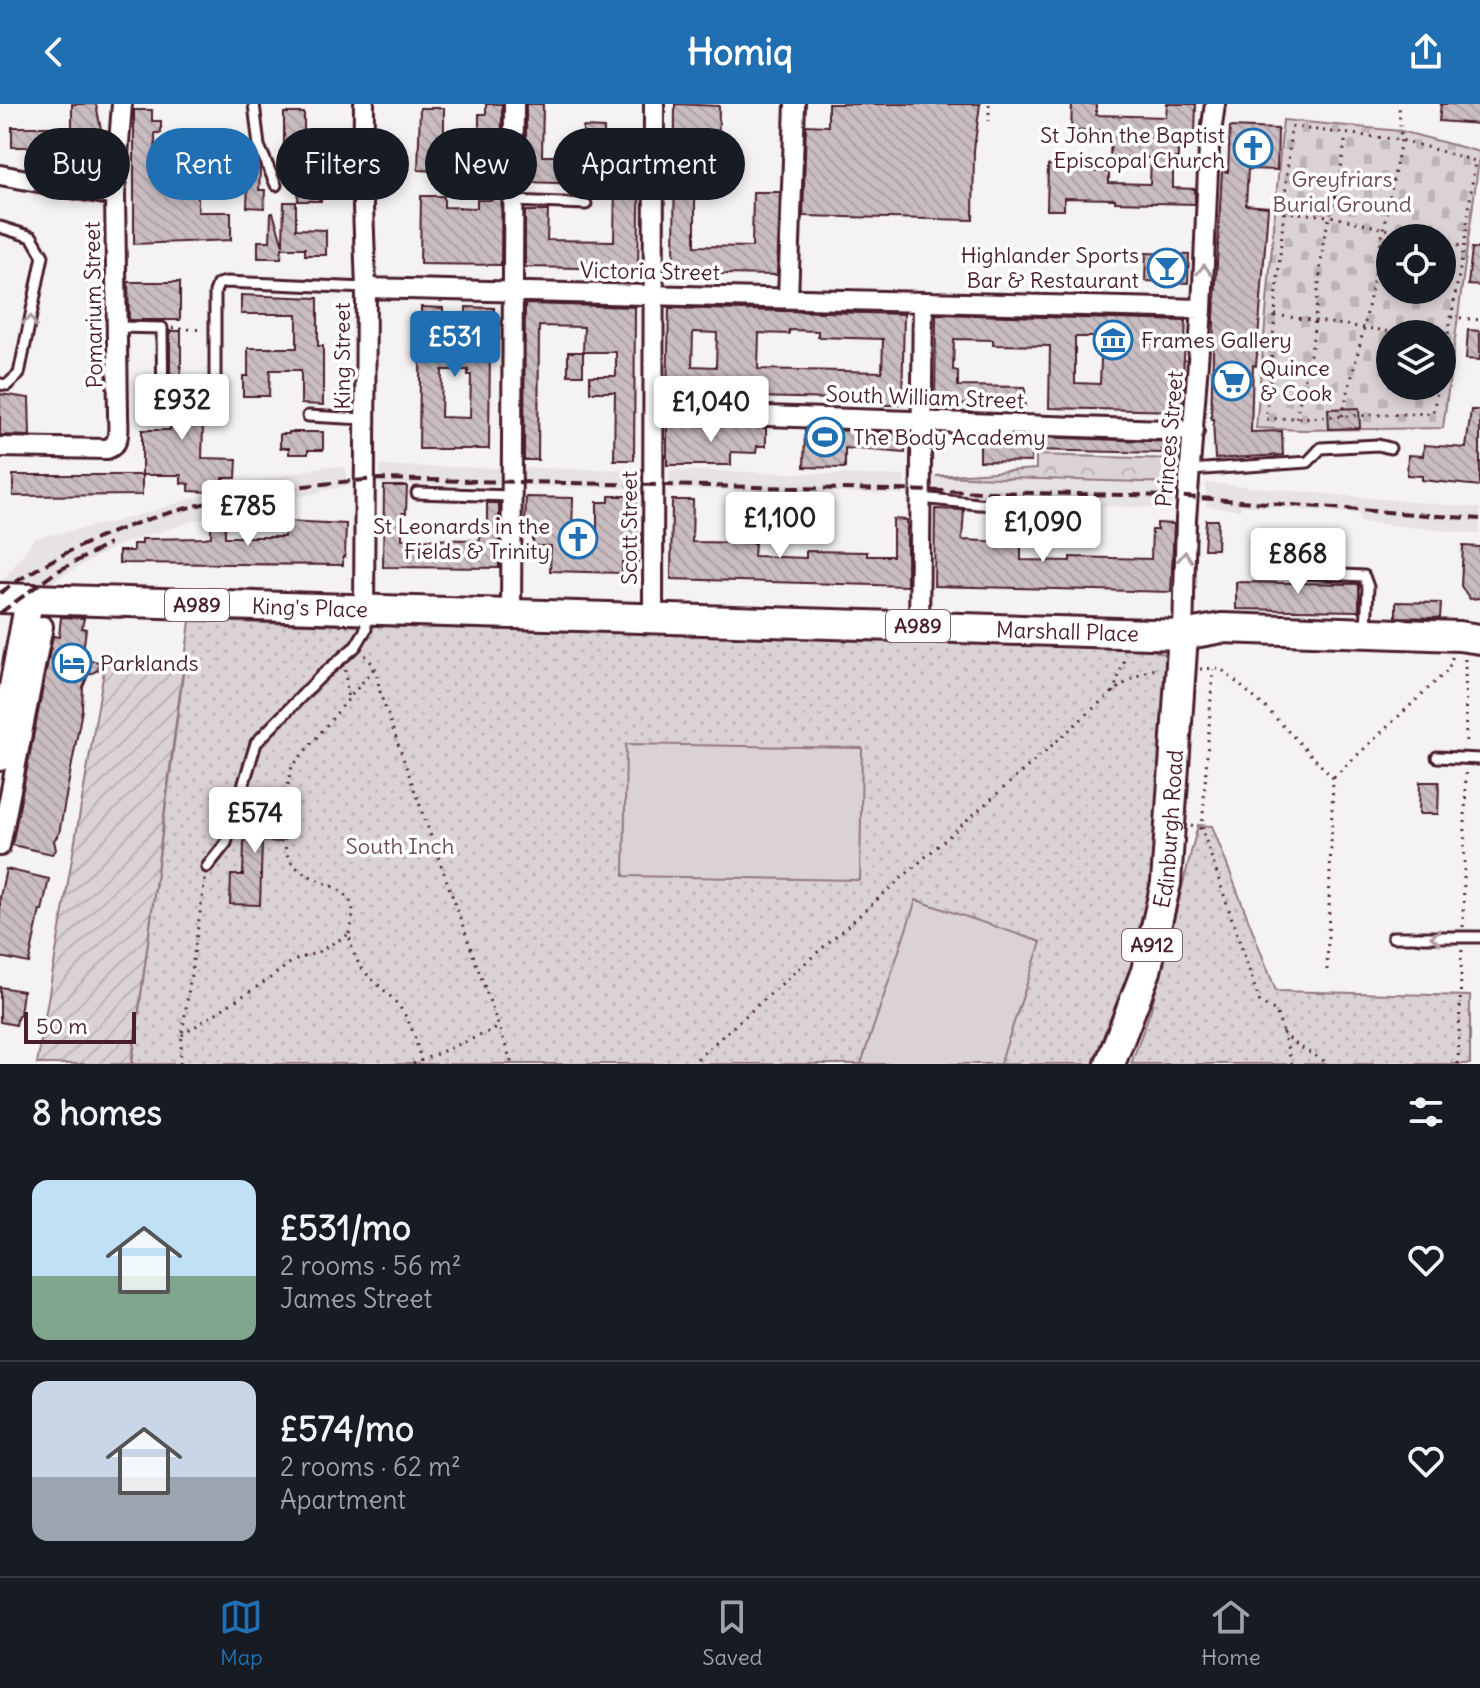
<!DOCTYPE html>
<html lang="en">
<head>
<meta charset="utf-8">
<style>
	:root { --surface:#171b24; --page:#242831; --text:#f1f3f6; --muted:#9ea1a6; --line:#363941; --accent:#1f6fb2 }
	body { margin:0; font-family:Delius,sans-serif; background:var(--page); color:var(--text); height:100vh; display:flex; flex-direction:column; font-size:30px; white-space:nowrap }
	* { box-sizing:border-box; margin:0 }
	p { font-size:26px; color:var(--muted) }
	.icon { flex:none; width:44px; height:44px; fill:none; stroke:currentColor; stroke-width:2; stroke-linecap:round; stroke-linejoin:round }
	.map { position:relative; height:960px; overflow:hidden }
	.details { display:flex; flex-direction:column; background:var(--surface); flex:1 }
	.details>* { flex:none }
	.top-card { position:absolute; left:24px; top:24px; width:800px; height:72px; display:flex; gap:16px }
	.buttons { position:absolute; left:1376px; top:120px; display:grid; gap:16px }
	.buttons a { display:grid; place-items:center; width:80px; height:80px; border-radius:50%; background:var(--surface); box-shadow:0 4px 12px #0003; font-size:40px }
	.scale { position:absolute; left:24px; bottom:20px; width:112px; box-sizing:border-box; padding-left:8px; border:4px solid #4a1f2b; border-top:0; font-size:22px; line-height:28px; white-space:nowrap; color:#4a1f2b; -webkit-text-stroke:6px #fff; paint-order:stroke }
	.price { position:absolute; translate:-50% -68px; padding:0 18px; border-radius:8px; background:#fff; color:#222; font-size:26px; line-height:52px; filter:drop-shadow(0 2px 4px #0008) }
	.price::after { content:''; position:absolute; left:50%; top:48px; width:24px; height:18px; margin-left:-12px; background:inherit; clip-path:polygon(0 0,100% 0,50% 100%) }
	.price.current { background:var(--accent); color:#fff }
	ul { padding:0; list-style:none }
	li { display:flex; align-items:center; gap:24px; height:200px; padding:0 32px }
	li+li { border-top:2px solid var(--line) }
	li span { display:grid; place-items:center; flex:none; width:224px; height:160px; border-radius:16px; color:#555 }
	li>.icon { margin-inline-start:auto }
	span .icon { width:96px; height:96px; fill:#fffc; stroke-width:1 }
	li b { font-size:34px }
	h2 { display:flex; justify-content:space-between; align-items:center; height:96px; padding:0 32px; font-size:34px }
	.pill { padding:0 28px; border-radius:36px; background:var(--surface); box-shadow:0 4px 12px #0003; font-size:28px; line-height:72px }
	.pill.current { background:var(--accent); color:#fff }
	header { display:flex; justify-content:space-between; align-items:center; height:104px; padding:0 32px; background:var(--accent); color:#fff; font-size:36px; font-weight:800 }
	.tab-bar { display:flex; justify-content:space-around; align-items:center; height:112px; border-top:2px solid var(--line); background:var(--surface); font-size:22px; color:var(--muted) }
	.tab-bar a { display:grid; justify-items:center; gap:4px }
	.tab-bar .current { color:var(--accent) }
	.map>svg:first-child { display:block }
	.built { fill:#e7e2e3 }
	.grass { fill:url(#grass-dots); stroke:#927880; stroke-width:2 }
	.forest { fill:url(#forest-crowns); stroke:#927880; stroke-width:2 }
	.cemetery { fill:url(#cemetery-stones); stroke:#927880; stroke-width:2; fill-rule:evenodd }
	.garden { fill:url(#garden-furrows); stroke:#927880; stroke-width:2 }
	.pitch { fill:#dbd2d5; stroke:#927880; stroke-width:2 }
	.building { fill:url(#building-back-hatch); stroke:#4a1f2b; stroke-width:2; fill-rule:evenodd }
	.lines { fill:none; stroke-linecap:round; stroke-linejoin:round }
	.lane-casing { stroke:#4a1f2b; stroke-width:15 }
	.street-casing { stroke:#4a1f2b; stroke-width:24 }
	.secondary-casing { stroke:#4a1f2b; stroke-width:32 }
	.primary-casing { stroke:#4a1f2b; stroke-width:34 }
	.path { stroke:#4a1f2b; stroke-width:3; stroke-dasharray:2 6; stroke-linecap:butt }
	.lane { stroke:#fff; stroke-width:9 }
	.street { stroke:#fff; stroke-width:18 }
	.secondary { stroke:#fff; stroke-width:26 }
	.primary { stroke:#fff; stroke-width:28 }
	.rail { stroke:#4a1f2b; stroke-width:4; stroke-dasharray:12 6; stroke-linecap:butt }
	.oneway { stroke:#ae9aa0 }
	.labels { text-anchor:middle; stroke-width:7; stroke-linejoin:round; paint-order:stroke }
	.shield { fill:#fff; stroke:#80626b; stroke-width:2 }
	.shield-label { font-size:20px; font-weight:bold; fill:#4a1f2b }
	.poi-label { font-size:22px; fill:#4a1f2b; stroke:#fff; text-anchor:start }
	.park-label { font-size:22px; fill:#6e4c56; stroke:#fff }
	.street-label { font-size:22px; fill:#4a1f2b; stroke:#fff }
</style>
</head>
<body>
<header><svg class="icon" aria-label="back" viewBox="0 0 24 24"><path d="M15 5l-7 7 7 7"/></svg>Homiq<svg class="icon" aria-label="share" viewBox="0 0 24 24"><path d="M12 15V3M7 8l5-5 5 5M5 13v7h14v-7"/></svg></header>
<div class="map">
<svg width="1480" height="960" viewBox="0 0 1480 960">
	<defs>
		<pattern id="grass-dots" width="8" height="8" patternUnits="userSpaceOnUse" patternTransform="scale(2)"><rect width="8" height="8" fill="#dbd2d5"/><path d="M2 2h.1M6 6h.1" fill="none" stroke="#bdb4b7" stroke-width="1.8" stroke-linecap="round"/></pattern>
		<pattern id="forest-crowns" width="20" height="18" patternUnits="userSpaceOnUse" patternTransform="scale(2)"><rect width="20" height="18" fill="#dbd2d5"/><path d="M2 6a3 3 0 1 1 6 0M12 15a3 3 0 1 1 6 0" fill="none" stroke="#bdb4b7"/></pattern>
		<pattern id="cemetery-stones" width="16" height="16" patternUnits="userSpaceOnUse" patternTransform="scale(2)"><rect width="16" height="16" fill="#dbd2d5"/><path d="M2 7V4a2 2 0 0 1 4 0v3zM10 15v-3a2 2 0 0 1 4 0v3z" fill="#bdb4b7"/></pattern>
		<pattern id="garden-furrows" width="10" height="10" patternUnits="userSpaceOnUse" patternTransform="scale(2)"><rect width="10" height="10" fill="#dbd2d5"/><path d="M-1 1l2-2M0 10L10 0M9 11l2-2" fill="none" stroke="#bdb4b7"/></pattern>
		<pattern id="building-back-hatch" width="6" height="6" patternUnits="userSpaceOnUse" patternTransform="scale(2)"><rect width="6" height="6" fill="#cabdc1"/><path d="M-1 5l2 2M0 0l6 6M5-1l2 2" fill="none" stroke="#afa2a6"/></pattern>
	</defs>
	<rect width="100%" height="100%" fill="#f4f2f2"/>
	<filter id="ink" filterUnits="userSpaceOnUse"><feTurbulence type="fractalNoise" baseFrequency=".0125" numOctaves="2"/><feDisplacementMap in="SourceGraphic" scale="16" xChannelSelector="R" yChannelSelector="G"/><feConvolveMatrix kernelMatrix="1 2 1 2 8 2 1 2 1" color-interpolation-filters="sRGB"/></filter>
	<g filter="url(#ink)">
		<!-- built -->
		<path class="built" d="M1036,351L1174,355L1172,404L987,399L933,391L934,372L1036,365Z
			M327,362L346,364V382L207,413L151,430L114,443L46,481H0L35,434L115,418L231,383Z
			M380,362L501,364V381L380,380Z
			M521,364L633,366V384L521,382Z
			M670,366L905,372L904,390L669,385Z
			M1206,379L1480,404V430L1360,418V410L1241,401L1240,406L1206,402Z"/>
		<!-- grass -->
		<path class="grass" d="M190,517L1146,543L1166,551L1146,867L1109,960H132Z
			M1198,721L1212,722L1276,887L1470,892V960H1131L1151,905Z"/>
		<!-- forest -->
		<path class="forest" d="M1036,351L1174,355L1173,379L936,372L1036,365Z"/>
		<!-- cemetery -->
		<path class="cemetery" d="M1283,16L1401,27L1480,48L1443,324L1302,326L1256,324ZM1390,134H1442V186H1390ZM1390,230H1442V282H1390Z"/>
		<!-- garden -->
		<path class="garden" d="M184,559C165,693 151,827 131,960H37L105,561Z"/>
		<!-- pitch -->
		<path class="pitch" d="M626,640L862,644L860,776L624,772Z
			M916,796L1041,838L1000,960H861Z"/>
		<!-- building -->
		<path class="building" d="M72,0H96L101,26L94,30H72Z
			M486,0H502L501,161L420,160L421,92H444V103L477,104V96H492V58L479,59V10H486Z
			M526,0H543L542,52H583V23L604,24V52L640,53L638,165L525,163V107H548L547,136L614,137L615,81L526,78Z
			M675,0L719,2L718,56L708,55V64L695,63V142L752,143L753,88H780L777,171L674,169Z
			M828,0H980L974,46L973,116L803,112L806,21L828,22Z
			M1072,0H1096V11L1166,13L1167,0H1196L1195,30H1178V54H1173V84L1195,85V100L1115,98V95L1064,94V106H1047L1048,61L1067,62V67L1109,68V79L1150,80L1151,54L1110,53L1111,26L1071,27Z
			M1441,0H1480V20L1439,17Z
			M420,4H444V38H437V67L418,66Z
			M134,6H152V17H161V29H155L156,74L198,73V108H231V136L134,140Z
			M284,9H304V63H284Z
			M12,23H60V43H12Z
			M1230,23L1278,25L1277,66L1248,65L1246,101L1268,103L1256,262L1253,261L1251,328L1282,327L1283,351L1215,355L1213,315H1211L1214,215L1222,67L1228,68Z
			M251,39L260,66L259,86H265L264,104L247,103L248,76L227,82L217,49Z
			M299,65H322L321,97H298Z
			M284,98H296V125L326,126V151H305V144H282L281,154H258V137H270L271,109H273L283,141Z
			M1472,144L1480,145V182L1468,181Z
			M1146,149L1189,151L1188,179L1145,177Z
			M128,178H180V216H129Z
			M241,191L318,194V242H323V301L301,300V266H270L269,292H243V272H248V244H297V210H241Z
			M525,200L635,203L634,356H614L615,288H590V272H616V248H583L584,223L539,222L538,356H524Z
			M421,203L443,204V212H466V203L494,204V236L490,235L489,345H419ZM442,266H468V271H471L470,314L441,313Z
			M669,204L904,210L902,301H881V296L667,291ZM789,226L818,227V233L883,235L882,268L758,265L759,229L789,230ZM693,228L717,229L716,263L692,262Z
			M936,210L1186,217L1181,307L1049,304L1050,242L993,241V236L954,235L953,266L958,267V282L1025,283V302L935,300ZM1075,233H1102L1100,280L1075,279Z
			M1468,226L1480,227V256L1466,255Z
			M170,227H181V322L203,323L202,354L237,355L236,374H223V382H209V388L189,387V380L181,379V371H142V326H170Z
			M568,248H583V271H568Z
			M0,290L29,294L30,332L0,331Z
			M1359,304L1360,324L1329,325L1328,305Z
			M1471,306H1480V382L1422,376V372L1407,371L1408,351L1423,352L1424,341L1466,344Z
			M670,321L766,324V342H757L756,349L731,348V361H667V322Z
			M805,325L906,329L905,349L845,344V364L804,363Z
			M289,328H323V346H308V350H289V344H280V330H289Z
			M1006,332L1176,338V346H1162V349L1031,346V358L980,357V335H1006Z
			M13,371H142V391L13,392Z
			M384,382H407L406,409H402V435L480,436V422H487V399H499V464L383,463Z
			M609,392H636L638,458H622V469L550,467L551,442H533V424H525L526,393L573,394L572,430H597V398H609Z
			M672,396H693L692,438L755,439L754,452L806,454V447L867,448V452H893V415L907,416V482L671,475Z
			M935,405L964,406L962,436L1007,438V431L1021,432V456L1070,457V453L1151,455L1152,426H1157V419L1174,420L1171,488L934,482Z
			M1206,416H1218L1217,445H1204Z
			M285,417L346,420L345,453H343V461L119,459V447H133V440H142V435L204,434L211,433V422H225V433H284Z
			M1463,442L1480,443V494L1470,495L1461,482Z
			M1236,478L1359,480V507L1236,505Z
			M1396,498L1441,499L1440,514L1396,513Z
			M61,513L84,514L82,524L86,525L82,555L99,558L98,566L88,571L83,583L82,606L59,730L54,736L56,746L52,750L12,741L53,532L59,533Z
			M1420,678H1439L1438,710H1419Z
			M267,702L282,703L281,738L262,737L260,801L230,800L231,771H243L245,709L267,710Z
			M6,765L49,775L42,807L40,806L29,859L0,853V793Z
			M0,883L23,887L20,911H18L16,921L0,918Z"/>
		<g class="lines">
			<!-- lane casing -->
			<g class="lane-casing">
				<path id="lane" d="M254,0L259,42L276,81
					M513,97L586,100
					M0,123L32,133L43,152L19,270L7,281L0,280
					M118,223L162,224L163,314
					M215,300V188L218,180L226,178L366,184
					M308,312L365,315
					M1190,366L1308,358L1321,344L1378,341L1390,344
					M417,389L512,392
					M921,394L978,400L1086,404
					M1301,469L1364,472L1368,483L1366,526
					M1437,653L1480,655
					M207,763L226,739L256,639L322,571L356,542L366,525L365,508
					M1393,833H1480"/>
			</g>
			<!-- street casing -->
			<g class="street-casing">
				<path id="street" d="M364,0L363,103L366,184L364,505
					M0,71L115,92L118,310C118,323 122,340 107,345L0,343
					M115,92L122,0
					M366,184L1202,205
					M788,194L795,0
					M654,308L1194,327
					M511,509L514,0
					M653,513L654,0
					M919,522L923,198
					M1183,531L1186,415L1202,205L1209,43L1215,0
					M0,742L43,522"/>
			</g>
			<!-- secondary casing -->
			<g class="secondary-casing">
				<path id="secondary" d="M0,653L29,497"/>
			</g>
			<!-- primary casing -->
			<g class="primary-casing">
				<g id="primary">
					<path id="s1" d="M0,494L1183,531L1222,524L1459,532L1480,535"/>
					<path id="s2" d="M1110,960L1146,867L1166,779L1183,531"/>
				</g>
			</g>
			<!-- path -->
			<path class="path" d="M989,0V17
				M1284,108L1330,112L1424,134
				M1442,138L1464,143
				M1275,211L1407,230
				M1452,213L1480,216
				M172,224L204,226
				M1438,282L1433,309L1266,315L1291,23L1401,36L1475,57L1464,143L1442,263
				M1342,312L1364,224L1401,36L1399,2
				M1296,314L1312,242L1324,133L1339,79L1346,31
				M365,551L375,563L381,592L512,960
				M1465,555L1466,643
				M1200,565L1220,564L1265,603L1333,674L1327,866
				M345,566L348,598
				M1113,589L1126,551
				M1334,673L1448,566L1453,551
				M1191,722L1202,725L1260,899L1276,907L1283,929
				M1202,725L1213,565
				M1463,823L1466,667
				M349,830C367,775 317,787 292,759C277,743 286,684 292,663L375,563
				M182,931L266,877L293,857L318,848L349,830C356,872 374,872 398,901C411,917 418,940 421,960
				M180,960L182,931L205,775
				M413,960L500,923
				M691,960L1067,628C1089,609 1132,565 1160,565
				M1292,960L1283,929L1297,941L1329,960
				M1458,960L1462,843"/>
			<!-- lane -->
			<use href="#lane" class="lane"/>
			<!-- street -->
			<use href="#street" class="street"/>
			<!-- secondary -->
			<use href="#secondary" class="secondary"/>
			<!-- primary -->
			<use href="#primary" class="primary"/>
			<!-- rail -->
			<path class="rail" d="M0,489C112,409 246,384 380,375L1173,392L1480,415
				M0,509L56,468L109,440"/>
		</g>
		<!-- one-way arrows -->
		<defs><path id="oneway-chevron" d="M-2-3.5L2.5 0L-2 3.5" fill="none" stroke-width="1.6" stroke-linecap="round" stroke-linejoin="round" transform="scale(2)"/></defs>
		<g class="oneway">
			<use href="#oneway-chevron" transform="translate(1204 166) rotate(-88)"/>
			<use href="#oneway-chevron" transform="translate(30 217) rotate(-79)"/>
			<use href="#oneway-chevron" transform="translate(1185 453) rotate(-87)"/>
			<use href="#oneway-chevron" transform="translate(1436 833) rotate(180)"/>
		</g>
	</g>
	<!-- icons -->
	<defs>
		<g id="church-ring" transform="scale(2)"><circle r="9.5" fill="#fff" stroke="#1f6fb2" stroke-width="1.5"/><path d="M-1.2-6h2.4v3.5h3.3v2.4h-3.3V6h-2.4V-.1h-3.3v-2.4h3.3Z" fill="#1f6fb2"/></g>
		<g id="bar-ring" transform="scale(2)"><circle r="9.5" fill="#fff" stroke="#1f6fb2" stroke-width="1.5"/><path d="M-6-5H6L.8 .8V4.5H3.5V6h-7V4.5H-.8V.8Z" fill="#1f6fb2"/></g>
		<g id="museum-ring" transform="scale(2)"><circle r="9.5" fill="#fff" stroke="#1f6fb2" stroke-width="1.5"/><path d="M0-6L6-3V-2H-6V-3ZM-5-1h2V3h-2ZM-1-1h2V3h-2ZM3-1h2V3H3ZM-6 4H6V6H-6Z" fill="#1f6fb2"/></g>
		<g id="supermarket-ring" transform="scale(2)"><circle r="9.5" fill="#fff" stroke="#1f6fb2" stroke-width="1.5"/><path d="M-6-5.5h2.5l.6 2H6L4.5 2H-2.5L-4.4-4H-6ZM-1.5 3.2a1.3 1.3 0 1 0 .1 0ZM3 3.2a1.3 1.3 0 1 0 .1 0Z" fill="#1f6fb2"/></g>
		<g id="stadium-ring" transform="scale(2)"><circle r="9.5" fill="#fff" stroke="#1f6fb2" stroke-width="1.5"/><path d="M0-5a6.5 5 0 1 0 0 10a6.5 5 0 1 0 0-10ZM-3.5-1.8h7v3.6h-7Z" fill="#1f6fb2"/></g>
		<g id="hotel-ring" transform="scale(2)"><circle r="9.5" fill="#fff" stroke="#1f6fb2" stroke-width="1.5"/><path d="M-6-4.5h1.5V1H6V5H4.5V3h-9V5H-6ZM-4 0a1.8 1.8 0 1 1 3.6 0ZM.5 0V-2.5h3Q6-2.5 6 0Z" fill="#1f6fb2"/></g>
	</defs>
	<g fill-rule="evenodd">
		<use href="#church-ring" x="1253" y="44"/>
		<use href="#bar-ring" x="1167" y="164"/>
		<use href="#museum-ring" x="1113" y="236"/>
		<use href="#supermarket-ring" x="1232" y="277"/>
		<use href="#stadium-ring" x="825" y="333"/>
		<use href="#church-ring" x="578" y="435"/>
		<use href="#hotel-ring" x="72" y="559"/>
	</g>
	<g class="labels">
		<!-- shield labels -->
		<g class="shield">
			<rect x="165" y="485" width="64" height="32" rx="6"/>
			<rect x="886" y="506" width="64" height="32" rx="6"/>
			<rect x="1122" y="825" width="60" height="32" rx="6"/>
		</g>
		<g class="shield-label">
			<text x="197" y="508">A989</text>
			<text x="918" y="529">A989</text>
			<text x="1152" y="848">A912</text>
		</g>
		<!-- poi labels -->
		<g class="poi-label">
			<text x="1225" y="39" text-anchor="end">St John the Baptist<tspan x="1225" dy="25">Episcopal Church</tspan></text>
			<text x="1139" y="159" text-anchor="end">Highlander Sports<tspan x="1139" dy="25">Bar &amp; Restaurant</tspan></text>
			<text x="1141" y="244">Frames Gallery</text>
			<text x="1260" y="272">Quince<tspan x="1260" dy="25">&amp; Cook</tspan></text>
			<text x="853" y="341">The Body Academy</text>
			<text x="550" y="430" text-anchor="end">St Leonards in the<tspan x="550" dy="25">Fields &amp; Trinity</tspan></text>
			<text x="100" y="567">Parklands</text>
		</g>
		<!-- park labels -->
		<g class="park-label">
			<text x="1342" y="83">Greyfriars<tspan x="1342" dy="25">Burial Ground</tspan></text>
			<text x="400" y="750">South Inch</text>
		</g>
		<!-- street labels -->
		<g class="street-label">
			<text transform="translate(650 167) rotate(1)" y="8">Victoria Street</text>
			<text transform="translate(93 201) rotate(-91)" y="8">Pomarium Street</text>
			<text transform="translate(342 252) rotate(-90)" y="8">King Street</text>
			<text transform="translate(925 293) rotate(2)" y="8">South William Street</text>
			<text transform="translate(1169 335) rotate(-85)" y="8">Princes Street</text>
			<text transform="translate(629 424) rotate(-90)" y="8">Scott Street</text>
			<text dy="8" stroke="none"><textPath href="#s1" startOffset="310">King's Place</textPath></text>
			<text dy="8" stroke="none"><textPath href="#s1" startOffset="1068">Marshall Place</textPath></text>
			<text dy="8" stroke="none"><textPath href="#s2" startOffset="244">Edinburgh Road</textPath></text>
		</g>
	</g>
</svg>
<div class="buttons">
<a><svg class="icon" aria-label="locate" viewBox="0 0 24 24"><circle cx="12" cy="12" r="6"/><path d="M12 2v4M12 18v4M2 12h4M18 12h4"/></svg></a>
<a><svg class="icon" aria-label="layers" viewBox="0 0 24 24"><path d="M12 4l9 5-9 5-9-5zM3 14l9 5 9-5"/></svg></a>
</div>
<div class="scale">50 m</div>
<b class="price current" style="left:455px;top:275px">£531</b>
<b class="price" style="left:182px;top:338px">£932</b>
<b class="price" style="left:711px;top:340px">£1,040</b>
<b class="price" style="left:248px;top:444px">£785</b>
<b class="price" style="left:780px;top:456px">£1,100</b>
<b class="price" style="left:1043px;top:460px">£1,090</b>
<b class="price" style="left:1298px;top:492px">£868</b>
<b class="price" style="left:255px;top:751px">£574</b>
<div class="top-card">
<a class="pill">Buy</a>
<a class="pill current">Rent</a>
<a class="pill">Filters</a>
<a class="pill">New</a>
<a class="pill">Apartment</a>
</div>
</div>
<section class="details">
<h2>8 homes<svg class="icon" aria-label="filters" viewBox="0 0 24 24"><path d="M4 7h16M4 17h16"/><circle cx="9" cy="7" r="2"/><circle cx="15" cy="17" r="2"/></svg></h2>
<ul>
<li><span style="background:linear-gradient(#bfe0f5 60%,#7fa58c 0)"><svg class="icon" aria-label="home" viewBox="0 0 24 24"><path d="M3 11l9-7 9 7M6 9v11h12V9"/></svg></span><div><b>£531/mo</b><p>2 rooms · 56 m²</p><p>James Street</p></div><svg class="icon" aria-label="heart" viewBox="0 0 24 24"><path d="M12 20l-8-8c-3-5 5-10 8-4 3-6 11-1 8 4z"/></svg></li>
<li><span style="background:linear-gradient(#c9d6e8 60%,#9aa5b1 0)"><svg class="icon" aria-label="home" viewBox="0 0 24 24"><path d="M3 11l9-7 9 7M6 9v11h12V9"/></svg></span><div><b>£574/mo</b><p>2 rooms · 62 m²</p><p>Apartment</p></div><svg class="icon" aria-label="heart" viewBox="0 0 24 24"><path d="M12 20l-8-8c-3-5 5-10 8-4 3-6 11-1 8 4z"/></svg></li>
</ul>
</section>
<nav class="tab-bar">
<a class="current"><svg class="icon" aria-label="map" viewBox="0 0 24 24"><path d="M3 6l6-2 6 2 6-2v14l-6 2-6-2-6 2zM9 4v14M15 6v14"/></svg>Map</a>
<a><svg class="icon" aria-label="saved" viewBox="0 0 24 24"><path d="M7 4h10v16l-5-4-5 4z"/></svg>Saved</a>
<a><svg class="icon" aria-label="home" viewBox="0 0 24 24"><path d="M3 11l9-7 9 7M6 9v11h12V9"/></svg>Home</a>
</nav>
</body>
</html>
